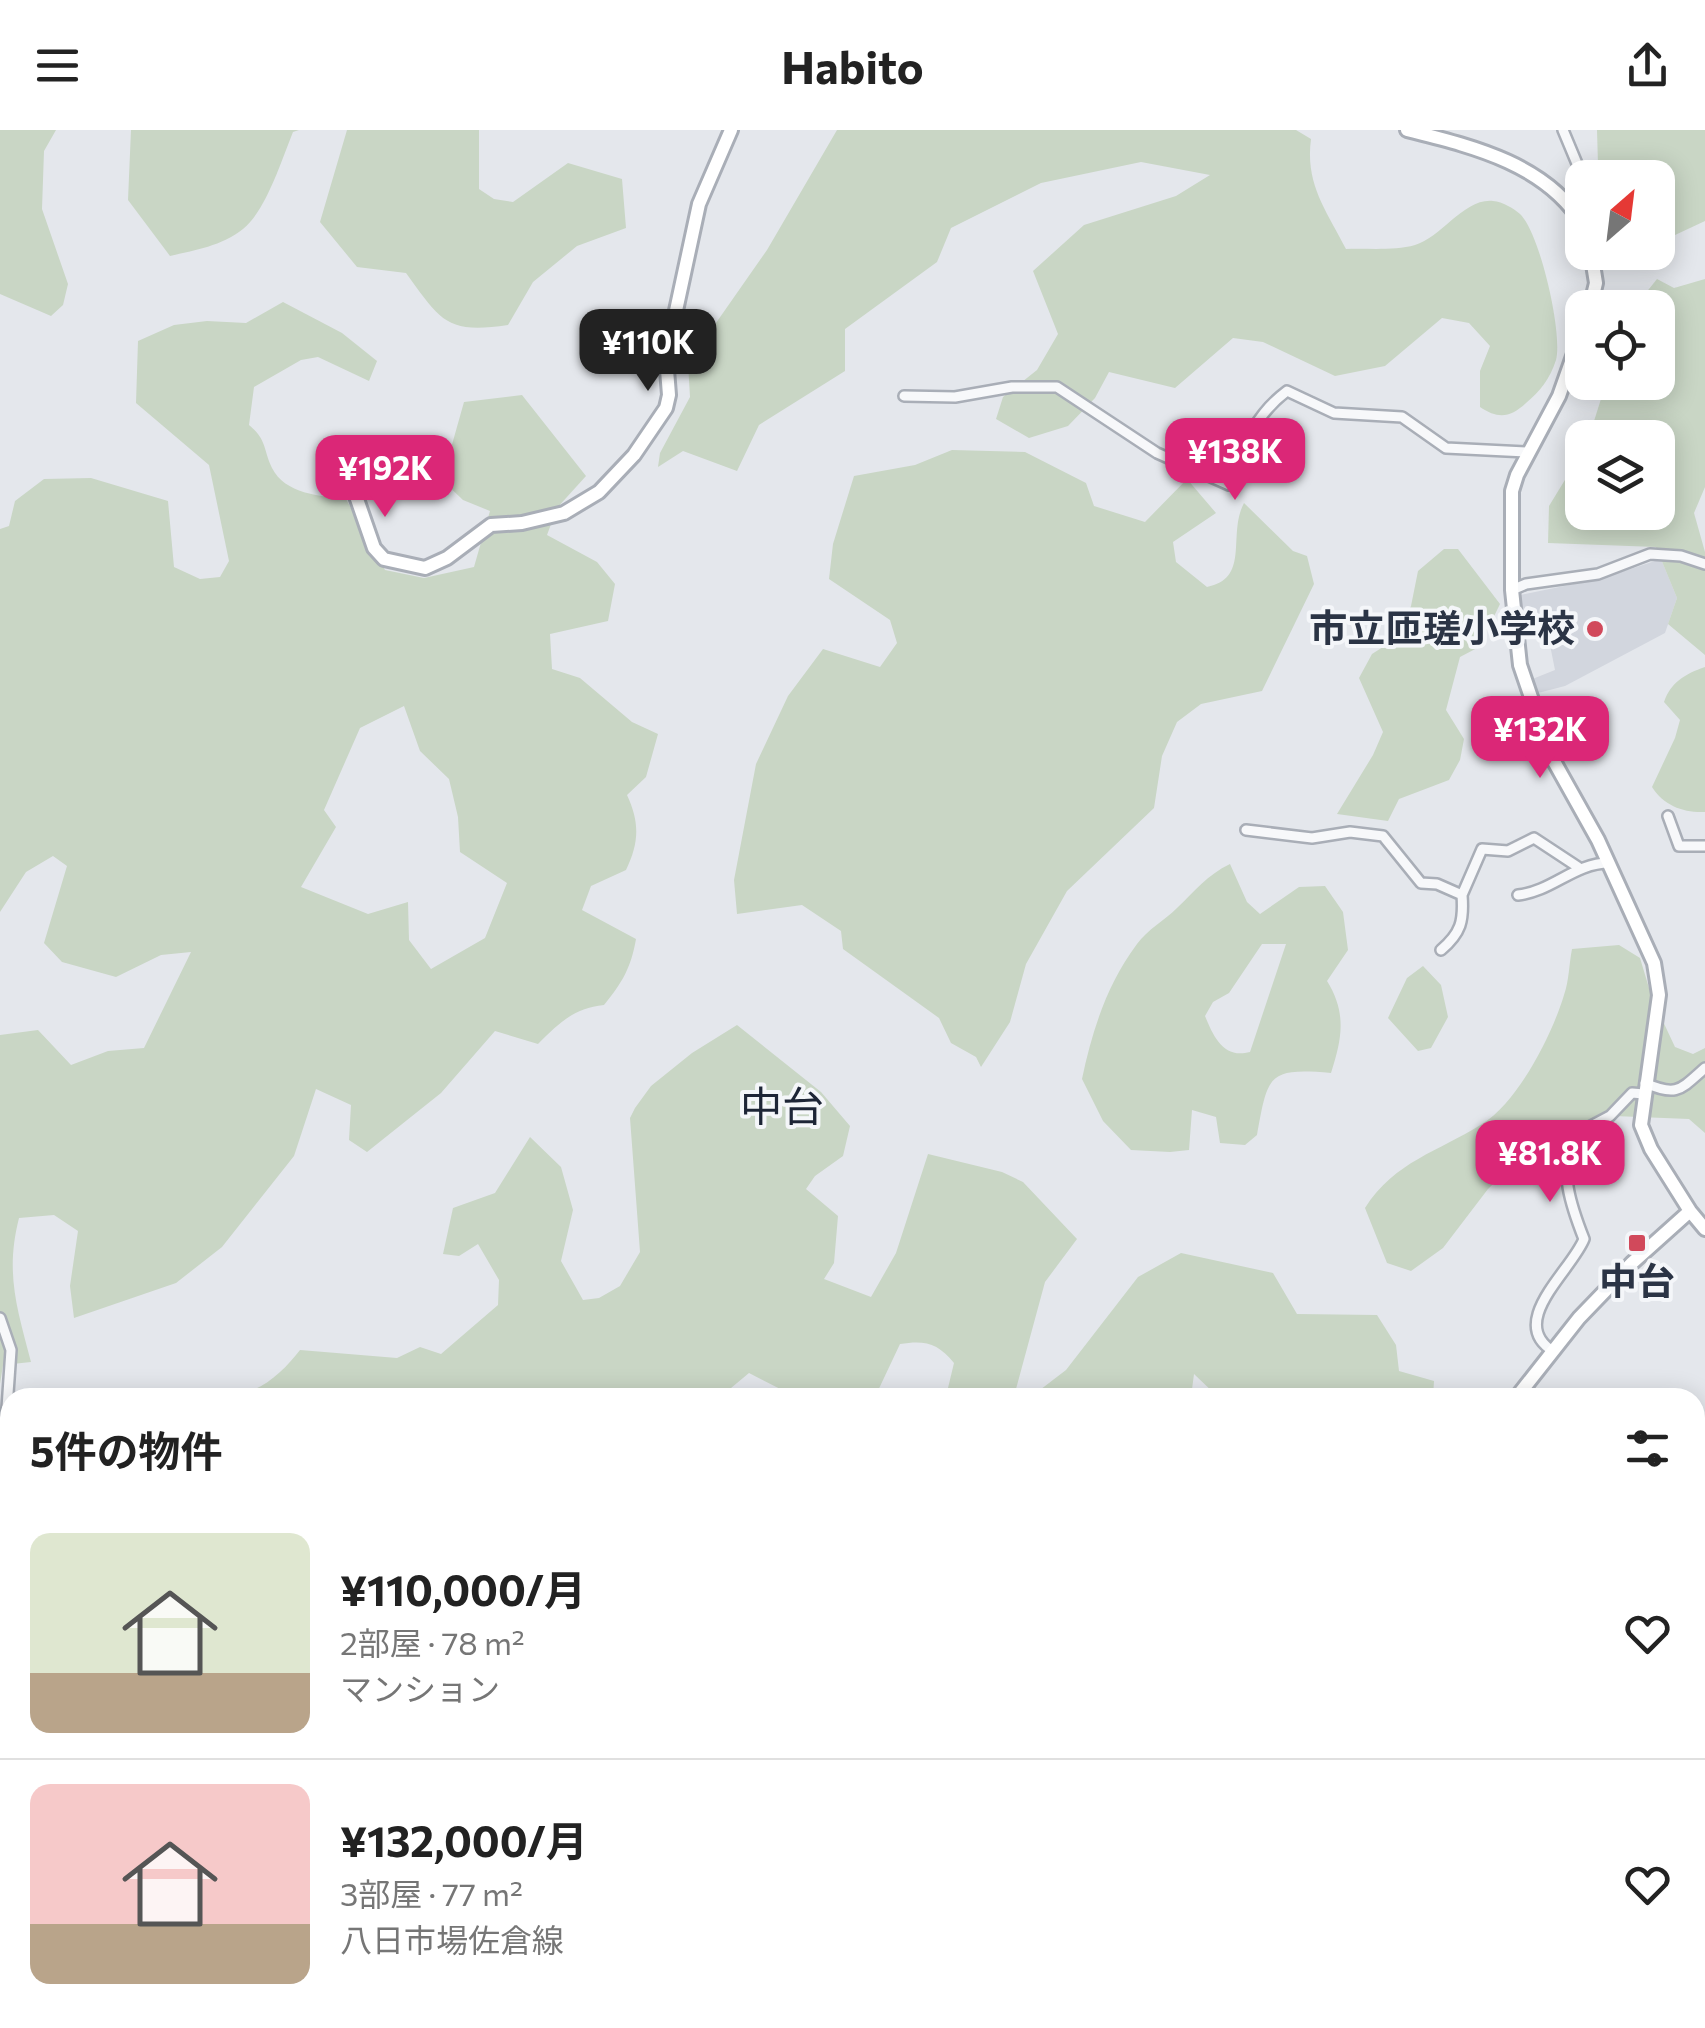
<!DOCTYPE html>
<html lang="ja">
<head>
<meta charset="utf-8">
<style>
	:root { --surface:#fff; --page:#f6f6f6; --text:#222; --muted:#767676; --line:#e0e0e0; --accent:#db2777 }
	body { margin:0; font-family:Commissioner,"Noto Sans JP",sans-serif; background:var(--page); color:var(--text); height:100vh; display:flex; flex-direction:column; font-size:38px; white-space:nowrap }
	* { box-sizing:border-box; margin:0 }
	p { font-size:32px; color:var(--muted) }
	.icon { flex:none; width:55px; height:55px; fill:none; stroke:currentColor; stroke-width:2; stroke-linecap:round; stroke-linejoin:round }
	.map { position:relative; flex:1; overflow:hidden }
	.side { position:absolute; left:0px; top:1258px; width:1705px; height:642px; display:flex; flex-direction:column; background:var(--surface); border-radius:30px 30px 0 0; box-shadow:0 5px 25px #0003 }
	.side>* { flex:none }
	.needle { width:65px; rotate:28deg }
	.controls { position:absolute; left:1565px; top:30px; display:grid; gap:20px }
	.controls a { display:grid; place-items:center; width:110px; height:110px; border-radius:20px; background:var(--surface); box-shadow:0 5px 25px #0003; font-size:50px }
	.price { position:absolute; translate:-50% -85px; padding:0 22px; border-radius:20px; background:var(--accent); color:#fff; font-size:32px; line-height:65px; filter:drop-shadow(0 2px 5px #0008) }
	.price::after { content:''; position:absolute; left:50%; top:60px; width:30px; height:22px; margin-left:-15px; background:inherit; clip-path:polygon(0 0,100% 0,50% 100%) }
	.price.selected { background:#222; color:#fff }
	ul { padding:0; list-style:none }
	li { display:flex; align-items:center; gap:30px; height:250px; padding:0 30px }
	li+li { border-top:2px solid var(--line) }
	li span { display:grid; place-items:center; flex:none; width:280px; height:200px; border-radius:20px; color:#555 }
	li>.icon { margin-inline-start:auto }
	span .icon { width:120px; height:120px; fill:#fffc; stroke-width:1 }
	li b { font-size:42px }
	h2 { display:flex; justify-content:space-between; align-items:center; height:120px; padding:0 30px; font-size:42px }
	header { display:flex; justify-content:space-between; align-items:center; height:130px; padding:0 30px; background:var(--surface); font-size:45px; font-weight:700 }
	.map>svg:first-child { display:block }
	.built { fill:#d2d6de }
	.green { fill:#c9d6c5; fill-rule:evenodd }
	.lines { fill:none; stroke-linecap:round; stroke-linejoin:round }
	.stream { stroke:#9fb4cc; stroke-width:2.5 }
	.street-casing { stroke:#a9aeb7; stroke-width:14 }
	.secondary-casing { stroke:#a9aeb7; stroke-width:18 }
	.highway-casing { stroke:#8b94a3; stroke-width:22 }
	.street { stroke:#f7f8fa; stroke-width:9 }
	.secondary { stroke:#fff; stroke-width:12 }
	.highway { stroke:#fff; stroke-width:18 }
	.poi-dot { fill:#d1495b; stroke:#f4f6f9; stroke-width:4 }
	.labels { text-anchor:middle; stroke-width:8; stroke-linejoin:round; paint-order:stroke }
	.poi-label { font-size:38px; font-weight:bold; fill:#2b3445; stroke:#f4f6f9; text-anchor:end }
	.quarter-label { font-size:42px; fill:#1d2536; stroke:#f4f6f9 }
</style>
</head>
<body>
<header><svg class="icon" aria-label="menu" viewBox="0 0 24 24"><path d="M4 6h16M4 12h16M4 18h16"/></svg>Habito<svg class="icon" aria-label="share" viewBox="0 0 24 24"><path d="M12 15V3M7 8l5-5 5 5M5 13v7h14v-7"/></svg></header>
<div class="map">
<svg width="1705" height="1898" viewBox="0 0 1705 1898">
	<rect width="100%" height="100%" fill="#e4e7ec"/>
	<!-- built -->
	<path class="built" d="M1661,429L1677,468L1665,503L1565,556L1534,564L1530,550L1555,540L1548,505L1523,508L1520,465L1603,448Z"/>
	<!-- green -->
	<path class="green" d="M0,0H56L44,21L42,79L68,154L63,175L51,186L0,164Z
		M131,0H299L293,2C282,29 266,81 243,99C222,116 195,120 170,126L128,70Z
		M347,0H479V59L494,69L513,72L568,33L622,49L626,98L577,116L533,152L508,195C446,204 441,191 406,143L357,137L320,92Z
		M837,0H1296L1311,9C1305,54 1326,80 1346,119C1367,118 1394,121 1415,115C1441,108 1464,68 1493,71C1503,72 1513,78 1520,84C1540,103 1563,204 1556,230C1550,249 1540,261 1526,273C1510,288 1498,289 1480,277V241L1490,216L1469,193L1442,188L1385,236L1335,246L1263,212L1233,208L1175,258L1109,242L1095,268L1068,296L1029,308L996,289L1003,267L1037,240L1058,204L1033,141L1084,95L1176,66L1210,45L1141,32L1041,53L951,98L937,132L845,199V241L759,295L737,341L683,321L658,337L660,323L690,267L688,233L767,120Z
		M1597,0H1705V91L1658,113V48L1618,47L1598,35Z
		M1657,149L1674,158L1705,149V357L1694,383L1705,422V525L1668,494L1677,468L1656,417L1548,413L1549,376L1582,322V382H1658V308L1589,307L1606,253L1658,252V178L1614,177L1612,174L1641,169Z
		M283,172L342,203L377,231L369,251L318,227L301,230L254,257L249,295C267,310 263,319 272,338C285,364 320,366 346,369L385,440L424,448L474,437L490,381L463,370L442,350L464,272L522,265L586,346L557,378L547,405L597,432L615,454L608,491L550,504L552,539L580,548L632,592L658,604L646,647L627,665C640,693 639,713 626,740L591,756L582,780L636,809C631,838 622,853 604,875C574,878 559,893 538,914L495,901L441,963L367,1022L349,1010L351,975L316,959L294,1026L222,1117L176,1153L74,1188L70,1156L78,1101L54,1085L19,1088C5,1143 17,1178 31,1232L3,1235L0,1254V905L38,900L71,935L108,921L144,918L191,822L161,825L116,847L62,832L44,813L67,736L53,726L26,742L0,782V399L9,396L15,371L44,349L91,348L168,371L174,437L200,449L220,447L229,431L209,335L136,273L138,211L174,195L207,191L246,193ZM404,576L420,621L449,649L458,687L460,722L507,753L485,808L431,839L409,810L408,772L368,784L301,757L336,697L324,680L360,598Z
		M952,320L1025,322L1086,353L1094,376L1145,392L1187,349L1216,383L1173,412L1176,432L1207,457C1251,448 1227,405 1244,373L1293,421L1307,426L1314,454L1262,561L1201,574L1177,592L1162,626L1154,678L1067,761L1026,834L1010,892L981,937L976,927L951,913L939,888L843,819L841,801L802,775L737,784L734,750L756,634L788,566L823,519L880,537L897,513L890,490L829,449L833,414L854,346L915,335Z
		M1444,419H1458L1500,474L1479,517L1460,527L1446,580L1464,609L1460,630L1449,650L1399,669L1388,691L1337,684L1373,625L1383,602L1359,548L1372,524L1397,508L1411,476L1418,441Z
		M1705,537V682C1684,683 1664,676 1652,657L1675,608L1680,590L1664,572C1671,552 1685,544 1705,537Z
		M1230,734L1247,772L1260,784L1299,757L1325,756L1343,782L1348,820L1327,851C1347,883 1342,909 1331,943C1268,938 1268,944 1257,1005L1245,1015L1220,1013L1216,987L1192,980L1189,1020L1170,1022L1131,1020L1103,991L1082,949C1092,901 1107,854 1137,814C1147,800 1165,790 1177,778C1195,761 1207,745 1230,734ZM1262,814H1286L1250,922C1224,929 1214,908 1205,886L1213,872L1229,863Z
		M1619,815L1640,828L1652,868L1675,917L1693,924L1705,918V1003L1689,989L1614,986L1542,1006L1488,1059L1443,1118L1411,1141L1387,1133L1365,1078C1395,1031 1438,1022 1482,994C1518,972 1552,905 1564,865C1569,851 1569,834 1572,819Z
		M1423,836L1441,855L1448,887L1431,918L1418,921L1388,888L1407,848Z
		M737,895L821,962L850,996L843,1026L815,1046L806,1059L838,1086L834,1133L824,1149L871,1167L896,1123L928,1024L1002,1042L1023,1052L1077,1109L1045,1152L1016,1259L1032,1266L1066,1240L1138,1147L1181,1123L1273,1143L1297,1184L1377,1185L1396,1215L1399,1241L1434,1251L1433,1267H1218L1194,1244L1191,1267H941L948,1258L954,1233C938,1213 925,1210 900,1214L875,1267H796L749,1243L719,1268L183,1267C200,1257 210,1266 229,1265C259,1265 283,1242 300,1220L397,1228L420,1217L441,1224L498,1175L499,1150L478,1114L459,1126L443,1124L453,1078L495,1063L530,1007L561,1037L573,1080L561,1131L583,1170L599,1168L620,1156L640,1122L630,988L635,978L651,956L692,923Z
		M1695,1609L1705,1616V1898H1638L1634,1890H1695Z
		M850,1890H1238L1247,1898H846L844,1894Z
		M1408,1890H1555L1558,1898H1412Z"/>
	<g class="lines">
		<!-- stream -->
		<path class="stream" d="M0,1793H10
			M484,1890L499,1898"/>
		<!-- street casing -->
		<g class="street-casing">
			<path id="street" d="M1563,0L1583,48
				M904,266L955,267L1012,257H1057L1157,323L1229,355C1246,344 1243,329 1248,312C1254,292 1271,273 1287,261L1334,283L1402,287L1446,318L1528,322
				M1512,460L1526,454L1598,444L1650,424L1681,426L1705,434
				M1668,686L1679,716H1705
				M1246,700L1312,708L1350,702L1383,706L1421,753L1437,754L1462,765L1482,719L1508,721L1534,708L1578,737
				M1518,765C1553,761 1574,733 1609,733
				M1441,820C1461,803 1464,791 1462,765
				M1645,953C1677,967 1680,960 1705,938
				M0,1188L11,1220L5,1307L0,1317
				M1553,1221C1506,1192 1572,1140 1584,1109C1571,1076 1559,1041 1572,1006L1610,986L1632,963L1644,964
				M1695,1450L1705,1446
				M0,1633H10
				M786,1890L787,1898
				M193,1898V1890"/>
		</g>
		<!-- secondary casing -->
		<g class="secondary-casing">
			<path id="secondary" d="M1407,0C1470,16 1545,33 1582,93
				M1590,178L1596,153L1591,122
				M1582,201L1559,266L1517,345L1512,361V460L1520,535L1551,626L1598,710L1654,833L1659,865L1641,995L1651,1019L1690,1081L1705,1099
				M349,346L374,418L384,429L425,438L447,428L491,395L522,393L564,383L599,362L634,325L666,278L669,265L666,227L699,74L731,0
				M1516,1268L1579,1188L1632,1133L1690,1081
				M1374,1890L1375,1898"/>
		</g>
		<!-- highway casing -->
		<g class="highway-casing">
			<path id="highway" d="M0,1890L84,1898"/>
		</g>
		<!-- street -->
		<use href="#street" class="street"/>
		<!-- secondary -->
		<use href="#secondary" class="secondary"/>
		<!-- highway -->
		<use href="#highway" class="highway"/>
	</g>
	<!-- markers -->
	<g class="poi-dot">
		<circle cx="1595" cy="499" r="10"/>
		<rect x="1627" y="1103" width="20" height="20" rx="5"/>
	</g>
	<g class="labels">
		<!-- poi labels -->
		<g class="poi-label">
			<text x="1575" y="512">市立匝瑳小学校</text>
			<text x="1637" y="1165" text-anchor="middle">中台</text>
		</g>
		<!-- quarter labels -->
		<g class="quarter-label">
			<text x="782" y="992">中台</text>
		</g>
	</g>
</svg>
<div class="controls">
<a><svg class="needle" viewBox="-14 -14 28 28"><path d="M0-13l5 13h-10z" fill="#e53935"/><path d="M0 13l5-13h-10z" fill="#767676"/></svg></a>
<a><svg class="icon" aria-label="locate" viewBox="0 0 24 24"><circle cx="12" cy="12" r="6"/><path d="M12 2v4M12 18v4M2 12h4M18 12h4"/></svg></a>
<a><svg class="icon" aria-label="layers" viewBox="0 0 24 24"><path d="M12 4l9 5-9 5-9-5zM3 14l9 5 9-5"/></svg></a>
</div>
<b class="price selected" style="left:648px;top:264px">¥110K</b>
<b class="price" style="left:1235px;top:373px">¥138K</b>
<b class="price" style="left:385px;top:390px">¥192K</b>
<b class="price" style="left:1540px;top:651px">¥132K</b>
<b class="price" style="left:1550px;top:1075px">¥81.8K</b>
<section class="side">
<h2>5件の物件<svg class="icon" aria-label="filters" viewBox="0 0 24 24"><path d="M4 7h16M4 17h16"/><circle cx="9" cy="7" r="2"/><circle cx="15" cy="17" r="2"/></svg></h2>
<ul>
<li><span style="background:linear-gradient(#dfe7d0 70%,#b9a48a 0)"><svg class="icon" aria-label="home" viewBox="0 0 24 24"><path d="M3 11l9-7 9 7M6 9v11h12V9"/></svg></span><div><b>¥110,000/月</b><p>2部屋 · 78 m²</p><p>マンション</p></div><svg class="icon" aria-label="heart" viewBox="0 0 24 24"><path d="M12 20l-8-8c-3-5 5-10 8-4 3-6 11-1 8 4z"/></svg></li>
<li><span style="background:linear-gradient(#f6c9c9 70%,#b9a48a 0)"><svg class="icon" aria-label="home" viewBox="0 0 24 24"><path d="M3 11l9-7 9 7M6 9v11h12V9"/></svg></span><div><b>¥132,000/月</b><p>3部屋 · 77 m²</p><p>八日市場佐倉線</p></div><svg class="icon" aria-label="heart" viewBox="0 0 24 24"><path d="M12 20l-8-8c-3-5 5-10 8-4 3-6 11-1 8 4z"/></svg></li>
</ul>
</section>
</div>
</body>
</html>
